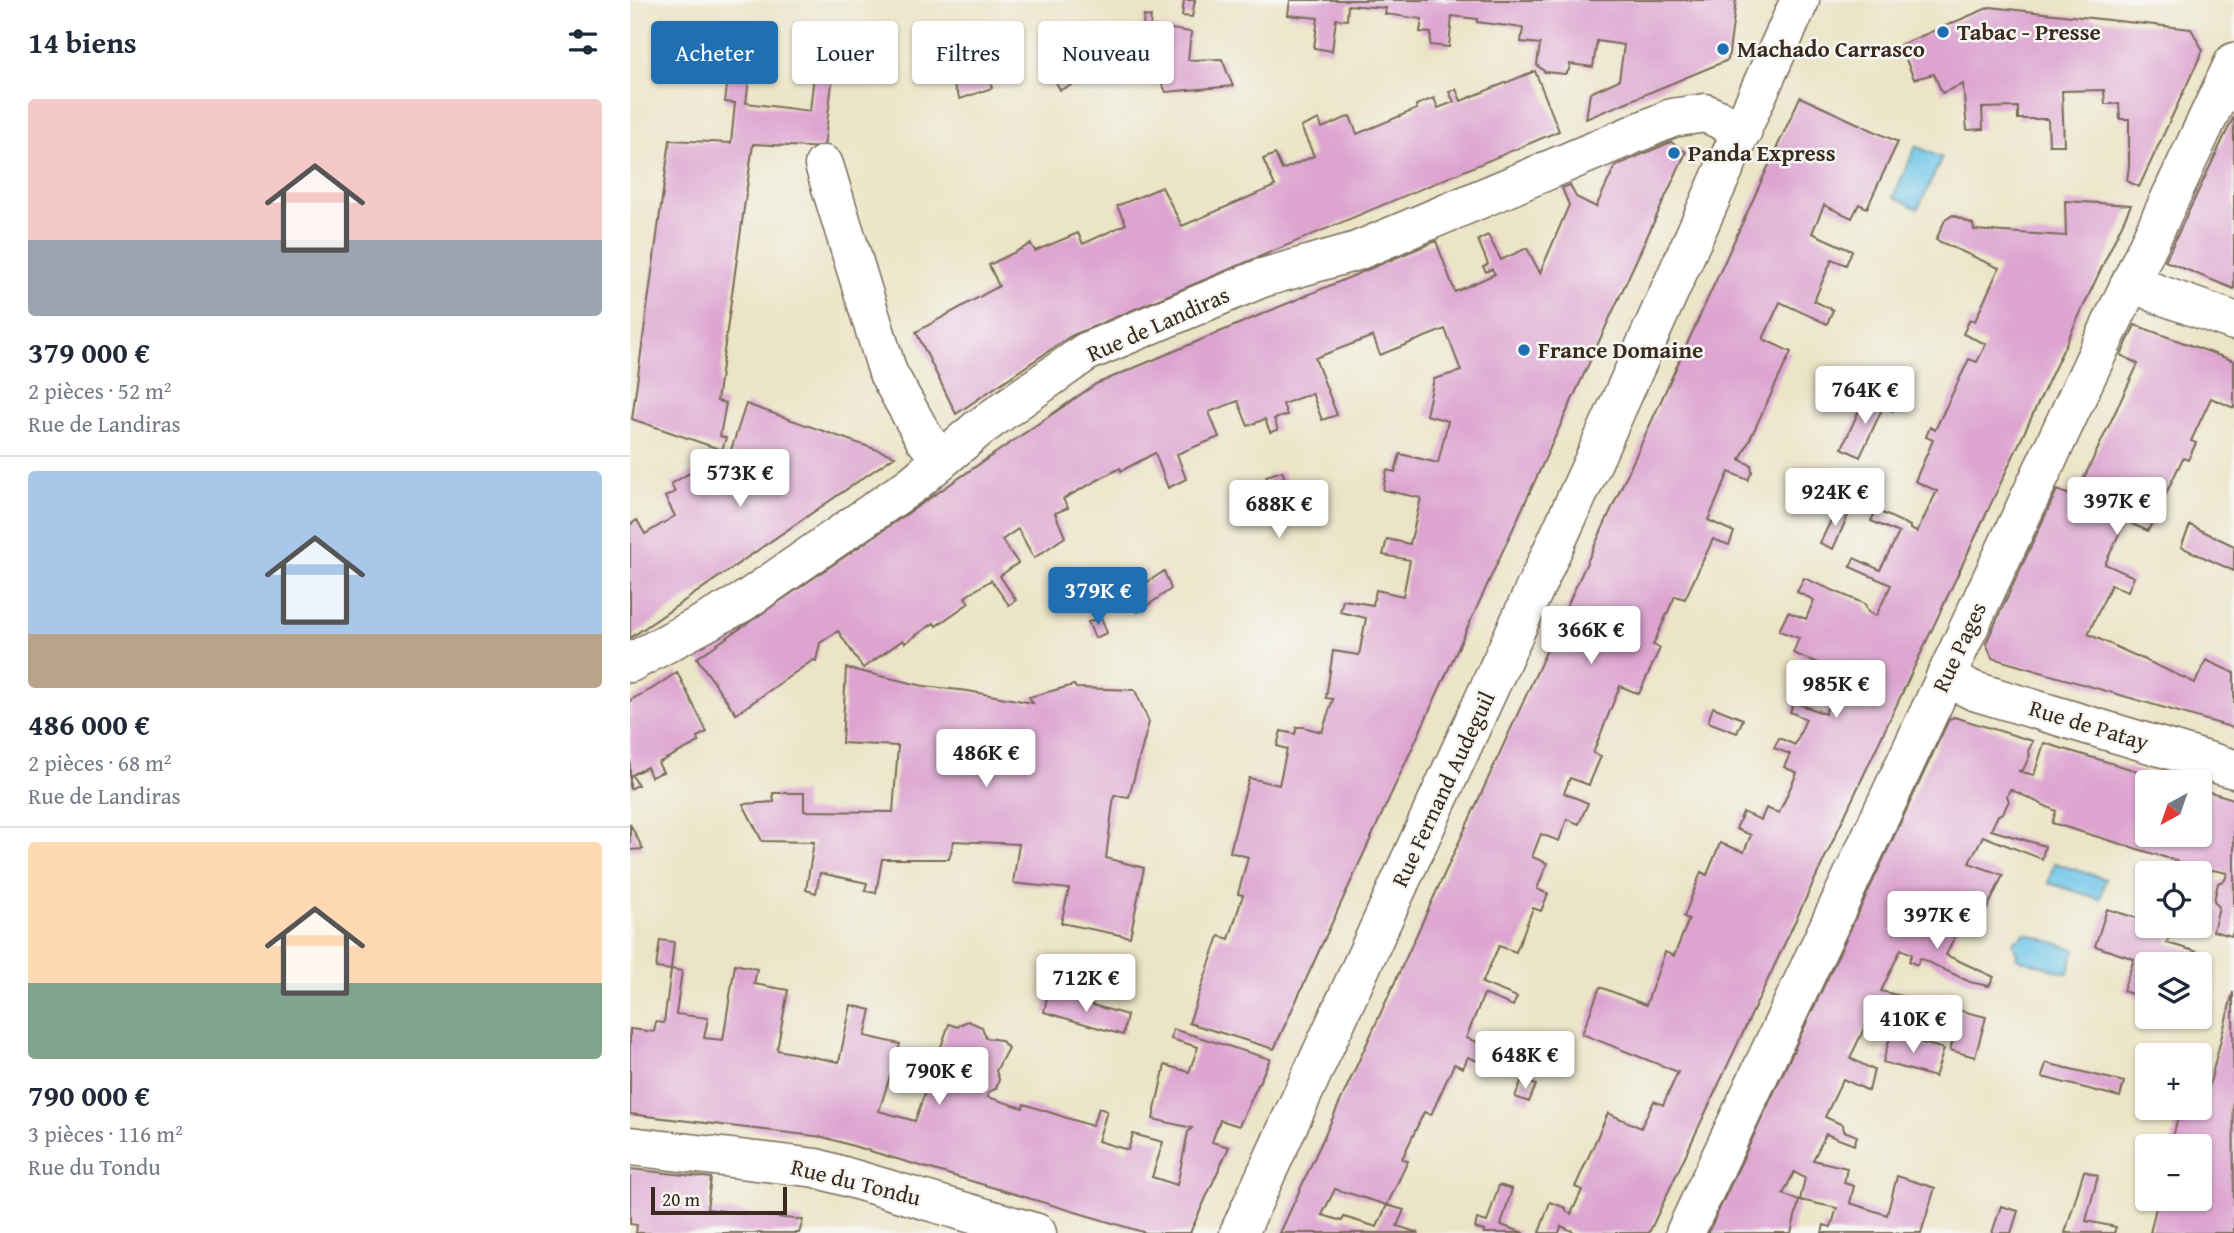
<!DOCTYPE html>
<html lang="fr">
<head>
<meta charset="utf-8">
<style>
	:root { --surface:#fff; --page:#f6f6f7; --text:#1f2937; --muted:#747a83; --line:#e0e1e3; --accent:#1f6fb2 }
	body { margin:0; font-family:"Gentium Book Plus",serif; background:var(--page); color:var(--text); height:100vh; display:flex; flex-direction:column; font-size:26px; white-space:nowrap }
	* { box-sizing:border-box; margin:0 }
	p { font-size:23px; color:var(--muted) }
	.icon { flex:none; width:38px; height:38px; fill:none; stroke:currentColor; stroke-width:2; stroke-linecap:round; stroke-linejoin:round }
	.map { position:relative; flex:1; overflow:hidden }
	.side { display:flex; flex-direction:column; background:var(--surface); width:630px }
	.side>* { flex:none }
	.hud { position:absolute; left:21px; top:21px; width:665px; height:63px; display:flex; gap:14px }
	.needle { width:46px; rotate:220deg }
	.fabs { position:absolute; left:1505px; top:770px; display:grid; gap:14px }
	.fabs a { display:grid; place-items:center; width:77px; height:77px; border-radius:7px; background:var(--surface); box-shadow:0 2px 5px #0004; font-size:35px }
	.scale { position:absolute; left:21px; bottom:18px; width:136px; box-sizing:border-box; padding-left:7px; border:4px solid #3b2a1e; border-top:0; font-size:19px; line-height:24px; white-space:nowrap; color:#3b2a1e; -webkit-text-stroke:5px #f6f6f2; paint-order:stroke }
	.price { position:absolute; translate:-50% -60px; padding:0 16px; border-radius:7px; background:#fff; color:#222; font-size:23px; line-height:46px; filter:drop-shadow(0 2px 4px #0008) }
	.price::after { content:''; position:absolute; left:50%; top:42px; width:21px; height:16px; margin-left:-10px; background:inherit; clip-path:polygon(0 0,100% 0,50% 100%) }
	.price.selected { background:var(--accent); color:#fff }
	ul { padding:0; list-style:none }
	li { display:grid; align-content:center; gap:14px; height:371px; padding:0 28px }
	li+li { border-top:2px solid var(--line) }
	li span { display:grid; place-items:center; height:217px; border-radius:7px; color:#555 }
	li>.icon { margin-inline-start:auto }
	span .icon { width:126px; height:126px; fill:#fffc; stroke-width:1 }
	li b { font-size:30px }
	h2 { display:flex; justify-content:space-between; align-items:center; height:84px; padding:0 28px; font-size:30px }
	.chip { padding:0 24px; border-radius:7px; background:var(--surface); box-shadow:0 2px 5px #0004; font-size:24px; line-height:63px }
	.chip.selected { background:var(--accent); color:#fff }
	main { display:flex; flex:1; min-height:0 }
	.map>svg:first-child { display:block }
	.water { fill:#6ac4e8; stroke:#527783; stroke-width:2 }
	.building { fill:#dda4d0; fill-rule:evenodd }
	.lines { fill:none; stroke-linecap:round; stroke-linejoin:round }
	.minor-casing { stroke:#796b59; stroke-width:41 }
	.minor { stroke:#fff; stroke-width:38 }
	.poi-dot { fill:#1f6fb2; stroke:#f6f6f2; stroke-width:2.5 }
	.labels { text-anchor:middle; stroke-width:5; stroke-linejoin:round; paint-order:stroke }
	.poi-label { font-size:23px; font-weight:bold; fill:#3b2a1e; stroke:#f6f6f2; text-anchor:start }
	.street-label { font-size:23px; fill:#3b2a1e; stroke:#f6f6f2 }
</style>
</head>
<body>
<main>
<section class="side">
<h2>14 biens<svg class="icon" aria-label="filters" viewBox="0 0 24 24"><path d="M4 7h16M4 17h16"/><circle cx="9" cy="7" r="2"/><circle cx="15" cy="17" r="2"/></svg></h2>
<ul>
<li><span style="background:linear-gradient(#f6c9c9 65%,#9aa5b1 0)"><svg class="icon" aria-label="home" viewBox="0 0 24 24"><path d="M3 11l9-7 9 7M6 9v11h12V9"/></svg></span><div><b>379 000 €</b><p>2 pièces · 52 m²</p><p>Rue de Landiras</p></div></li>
<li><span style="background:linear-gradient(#a9c7e8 75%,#b9a48a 0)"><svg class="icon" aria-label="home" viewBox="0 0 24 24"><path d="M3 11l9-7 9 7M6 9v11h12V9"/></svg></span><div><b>486 000 €</b><p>2 pièces · 68 m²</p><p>Rue de Landiras</p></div></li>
<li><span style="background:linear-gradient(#ffd9b3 65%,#7fa58c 0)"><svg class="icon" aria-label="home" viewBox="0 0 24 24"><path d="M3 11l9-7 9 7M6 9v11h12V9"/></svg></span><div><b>790 000 €</b><p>3 pièces · 116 m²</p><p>Rue du Tondu</p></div></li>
</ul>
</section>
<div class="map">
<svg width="1604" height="1233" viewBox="0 0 1604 1233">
	<rect width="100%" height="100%" fill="#f6f6f2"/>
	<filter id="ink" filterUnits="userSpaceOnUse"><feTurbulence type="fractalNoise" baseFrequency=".0143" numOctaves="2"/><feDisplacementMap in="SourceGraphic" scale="14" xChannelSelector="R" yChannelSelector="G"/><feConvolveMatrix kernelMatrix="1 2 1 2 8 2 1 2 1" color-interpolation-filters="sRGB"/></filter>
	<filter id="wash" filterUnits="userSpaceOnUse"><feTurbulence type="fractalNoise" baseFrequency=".00686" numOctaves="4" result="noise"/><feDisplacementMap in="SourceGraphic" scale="28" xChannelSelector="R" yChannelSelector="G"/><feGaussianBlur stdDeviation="1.57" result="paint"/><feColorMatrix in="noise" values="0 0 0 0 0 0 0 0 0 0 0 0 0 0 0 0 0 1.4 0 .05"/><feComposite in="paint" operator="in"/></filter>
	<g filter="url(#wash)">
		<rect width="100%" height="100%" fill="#ebe4c6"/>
		<!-- water -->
		<path class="water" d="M1286,146L1312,158L1288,209L1263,197Z
			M1424,863L1476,879L1470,899L1418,883Z
			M1394,933L1445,949L1438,974L1386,958L1387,953L1383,944L1385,940L1392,937Z"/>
		<g id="blocks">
			<!-- building -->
			<path class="building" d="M554,0H565L562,17L552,16Z
				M660,0H1106L1098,60L956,119L960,93L989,80L994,45L967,41L963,67L940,64L939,70L935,74L915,72L907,65L910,44L891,42L893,28L847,22V19L822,16L819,47L800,45L801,33L790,32L792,19L755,14L756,8L718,5L717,20L706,19L702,51L684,48L688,18L658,15Z
				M1360,7L1561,29L1573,50L1509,187L1497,181L1499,166V119H1490L1489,104H1475L1474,90L1432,91L1434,145H1419L1418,119H1388V107L1352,108L1353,129L1337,130L1333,84L1312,93L1304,74L1284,79L1270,45Z
				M514,16L521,17L520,26L561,32L558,60L592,59L603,86L536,92L521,61L509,62Z
				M102,46L123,49L116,103L180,111L185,65L204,67L194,148L123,144L87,401L96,403L90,436L96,438L92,450L2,419L40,140L101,143L105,103L95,102Z
				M317,51L315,68L355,67L362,88L330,99L315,68H299L301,52Z
				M461,63L462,78H439L442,85L430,90L417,65Z
				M905,71L929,131L441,336L326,414L286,332L369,286L359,265L401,244L405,251L448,233L453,244L496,224L487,206L532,187L552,226L645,186L633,159L645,154L652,170L684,156L671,127L689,119L692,128L720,116L727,134L787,109L786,105L804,98L808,108L824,102L819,92L826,89L831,101Z
				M1170,97L1268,142L1237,208L1229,204L1222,218L1194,205L1182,233L1222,251L1216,265L1202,259L1184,301L1203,310L1197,324L1150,302L1133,339L1161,352L1110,460L1121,465L1122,472L1118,480L1099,472L1078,520L1104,532L1099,545L1083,539L1055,599L1045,596L1023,645L1030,648L1009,694L990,686L963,753L971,756L959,785L940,778L934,793L958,803L949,824L937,819L929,841L911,834L902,857L917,863L907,889L918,894L911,911L903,908L886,952L869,946L852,983L887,997L883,1006L854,994L836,1038L868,1050L862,1067L838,1057L833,1068L824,1064L801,1115L794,1112L772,1159L778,1161L757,1205L774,1210L767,1226L789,1233H650ZM705,1189L757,1205L747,1227L714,1217L712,1221L692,1215Z
				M1604,116V289L1535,261Z
				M1041,142L1056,152L644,1049L559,1023L589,936L599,939L613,895L608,894L618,857L600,852L609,815L619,778L649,785L657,749L647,746L651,731L665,734L667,727H673L692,732L703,699L696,698L703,651L729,655L736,618L710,612L713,600L743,605L746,590L773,596L780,560L753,555L757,539L780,544L791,498L753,490L757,470L765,472L770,454L808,463L818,421L796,415L804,379L831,371L815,329L750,355L743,336L685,358L707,415L692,420L682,393L653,404L657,415L644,419L648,430L640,432L635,419L618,426L608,401L579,412L589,437L547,454L556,479L538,488L525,453L491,471L490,468L433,499L438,508L425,513L435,537L404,558L388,529L372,540L388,563L370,576L386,600L379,605L361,580L335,597L339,603L306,626L304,623L275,643L273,640L233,668L208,631L190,643L186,661L183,660L106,714L67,658L466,384L806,241L825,292L865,274L862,269L856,272L853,267L858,264L848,240L858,235L871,260L897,248L910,273L939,205L932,188L940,185L946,197L966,207L985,166Z
				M1435,201L1501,205L1019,1233H946L931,1226L929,1233H909L920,1202L936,1208V1211L941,1214L952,1190L945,1187L978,1113L1011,1128L1024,1101L1033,1105L1048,1072L952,1034L970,987L1016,1005L1035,952L1044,956L1059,919L1054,917L1071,872L1077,875L1090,843L1114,852L1121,835L1106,829L1113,812L1131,820L1136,808L1149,813L1167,773L1154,767L1160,754L1144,748L1149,738L1165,745L1176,719L1160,712L1164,702L1195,714L1205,688L1196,685L1191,671L1193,665L1163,653L1169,638L1149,631L1158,612L1176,619L1184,600L1167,592L1174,578L1235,604L1238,612L1246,616L1261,585L1220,567L1224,558L1250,570L1269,533L1241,521L1246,510L1280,526V529L1287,532L1307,491L1285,481L1303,440L1296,437L1300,427L1305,430L1339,359L1347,362L1356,344L1333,334L1340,319L1345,321L1369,268L1306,240L1315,220L1323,215L1343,224L1344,230L1436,236Z
				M1505,325L1604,361V408L1581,398L1561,441L1566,443L1558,460L1553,458L1518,531L1495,521L1475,564L1504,577L1498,591L1481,585L1458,634L1565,683L1576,660L1604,673V728L1362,658L1356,643L1427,490L1445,497L1508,364L1491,355Z
				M1256,398L1266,402L1263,411L1253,407L1230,457L1212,448L1234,399L1253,407Z
				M116,404L265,456L0,638V525L7,520L15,534L45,516L35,497L45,492L41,484L82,460L100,491L121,478L119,475L135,464L100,453Z
				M652,471L659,491L645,497L636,476Z
				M1208,506L1220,511L1203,549L1190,543Z
				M1560,525L1604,546V571L1551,547Z
				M534,571L541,589L508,612L500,594Z
				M471,617L477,633L465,638L458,622Z
				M216,668L294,686L338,691L403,703L399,697L444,685L446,688L505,690L519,722L499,797L484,795L476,858L514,868L500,937L431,923L439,889L383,883L389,844L324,841L319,859H252L246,893L235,891L237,883L190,873L186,893L176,890L184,842L132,841L113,804L144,802L143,793H174V811L263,812L268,746L212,743Z
				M47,672L77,732L67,737L69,742L28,763L33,772L21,777L17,767L2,775L8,785L0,789V700L22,689Z
				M1083,707L1113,719L1107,733L1078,722Z
				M1324,717L1403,741L1398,751L1400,755L1393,770L1388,771L1404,775L1414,743L1544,782H1517V835H1570V789L1604,799V927L1602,936L1583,931L1589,907L1584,901L1588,883L1595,880L1597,873L1583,870L1576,875L1556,870V873H1543L1547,861L1422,823L1426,811L1380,789L1377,796L1379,801L1373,813L1368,815L1361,830L1415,846L1412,859L1353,836L1339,863L1373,875L1356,911L1339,906L1316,955L1364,977L1359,986L1340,982L1290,958L1287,965L1279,961L1282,954L1271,949L1251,991L1356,1017L1345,1057L1320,1050L1323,1040L1260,1025L1240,1016L1220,1058L1244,1070L1239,1091L1213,1079L1195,1117L1213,1125L1214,1131L1227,1136L1224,1145L1196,1134L1183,1160L1217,1168L1214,1183L1224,1186L1220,1203L1257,1215L1267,1176L1305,1188L1291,1233H1192L1194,1225L1201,1227L1207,1208L1170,1200L1175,1178L1164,1172L1153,1194L1169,1201L1161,1233H1078L1319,719Z
				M0,824L13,849L0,850Z
				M1516,895L1517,926H1541L1537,943L1571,953L1568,964H1517V999L1493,991L1504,959L1465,946L1477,909L1510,919Z
				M30,940L44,942L41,969L52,971L46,1014L78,1018L74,1038L93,1040L105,964L127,969L124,984L158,990L147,1050L209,1062L221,1005L241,1010L235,1036L270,1044L249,1111L285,1121L319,1024L328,1027L329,1025L338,1021L352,1027L356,1038L371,1040L378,1048L366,1071L369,1079L366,1089L360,1091L357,1097L393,1108L394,1104L462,1126L469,1108L477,1111L468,1141L498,1150L503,1134L533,1142L522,1177L547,1185L558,1132L562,1128L523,1119L535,1065L559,1072L568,1047L541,1039L543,1029L640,1059L609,1126L590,1120L582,1142L599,1147L560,1233H516L193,1137L0,1114V1029L24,1032L26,1022L34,1023L41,970L26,968Z
				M418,992L497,1015L493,1035L414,1012Z
				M1603,992L1604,1233H1520L1528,1199H1570V1146H1541L1550,1108H1570V1100L1575,1102Z
				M1261,1034L1314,1049L1305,1077L1253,1062Z
				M1416,1063L1494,1082L1490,1097L1412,1077Z
				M892,1079L906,1085L899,1102L885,1097Z
				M0,1169L81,1178L77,1209L173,1220L169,1233H6L7,1225L0,1224Z
				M1454,1171L1468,1176L1456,1221L1486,1227L1484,1233H1435Z
				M869,1185L882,1189L871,1225L894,1233H854L855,1231L845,1228L847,1219L857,1222Z
				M1371,1206L1388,1211L1381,1233H1362Z"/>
		</g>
	</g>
	<g filter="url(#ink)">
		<use href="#blocks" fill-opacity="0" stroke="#796b59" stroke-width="2"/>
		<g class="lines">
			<!-- minor casing -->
			<g class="minor-casing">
				<path id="minor" d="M194,165L258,373L294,438L311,459
					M1503,281L1525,293L1604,321
					M0,663L113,602L283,484L349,428L456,352L632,278L727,251L1042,118L1075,113L1113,130
					M1315,677L1344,691L1604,769
					M0,1146L186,1168L407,1233
					M609,1233L962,464L1170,0
					M1055,1233L1604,62"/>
			</g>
			<!-- minor -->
			<use href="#minor" class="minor"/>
		</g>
	</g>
	<!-- markers -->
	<g class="poi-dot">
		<circle cx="1313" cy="32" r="7"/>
		<circle cx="1093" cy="49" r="7"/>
		<circle cx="1044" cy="153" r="7"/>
		<circle cx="894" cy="350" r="7"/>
	</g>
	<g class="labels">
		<!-- poi labels -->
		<g class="poi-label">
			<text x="1327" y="40">Tabac - Presse</text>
			<text x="1107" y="57">Machado Carrasco</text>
			<text x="1058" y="161">Panda Express</text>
			<text x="908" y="358">France Domaine</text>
		</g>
		<!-- street labels -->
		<g class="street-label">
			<text transform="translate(528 324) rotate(-24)" y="8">Rue de Landiras</text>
			<text transform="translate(1329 647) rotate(-65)" y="8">Rue Pages</text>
			<text transform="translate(1459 725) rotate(17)" y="8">Rue de Patay</text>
			<text transform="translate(813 789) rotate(-65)" y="8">Rue Fernand Audeguil</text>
			<text transform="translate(226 1182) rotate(14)" y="8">Rue du Tondu</text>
		</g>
	</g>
</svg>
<div class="fabs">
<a><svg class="needle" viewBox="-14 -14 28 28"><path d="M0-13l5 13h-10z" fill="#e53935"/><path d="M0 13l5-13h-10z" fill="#747a83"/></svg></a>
<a><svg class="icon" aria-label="locate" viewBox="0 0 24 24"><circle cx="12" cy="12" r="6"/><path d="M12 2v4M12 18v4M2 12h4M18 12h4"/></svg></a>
<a><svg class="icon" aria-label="layers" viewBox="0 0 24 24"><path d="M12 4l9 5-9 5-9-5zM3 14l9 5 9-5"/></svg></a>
<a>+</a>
<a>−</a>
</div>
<div class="scale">20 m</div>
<b class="price" style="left:1235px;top:426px">764K €</b>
<b class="price" style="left:110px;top:509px">573K €</b>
<b class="price" style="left:1205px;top:528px">924K €</b>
<b class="price" style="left:1487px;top:537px">397K €</b>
<b class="price" style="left:649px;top:540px">688K €</b>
<b class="price selected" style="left:468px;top:627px">379K €</b>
<b class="price" style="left:961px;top:666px">366K €</b>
<b class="price" style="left:1206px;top:720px">985K €</b>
<b class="price" style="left:356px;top:789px">486K €</b>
<b class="price" style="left:1307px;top:951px">397K €</b>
<b class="price" style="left:456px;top:1014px">712K €</b>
<b class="price" style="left:1283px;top:1055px">410K €</b>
<b class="price" style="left:895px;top:1091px">648K €</b>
<b class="price" style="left:309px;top:1107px">790K €</b>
<div class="hud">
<a class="chip selected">Acheter</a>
<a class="chip">Louer</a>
<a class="chip">Filtres</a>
<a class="chip">Nouveau</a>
</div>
</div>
</main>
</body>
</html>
